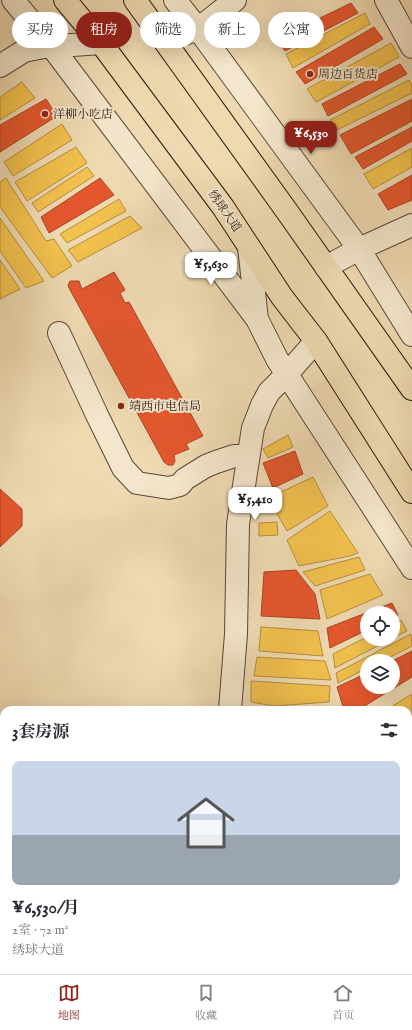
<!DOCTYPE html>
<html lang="zh">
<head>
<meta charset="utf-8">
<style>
	:root { --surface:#fff; --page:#f7f7f7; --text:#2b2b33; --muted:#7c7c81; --line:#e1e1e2; --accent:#8f2418 }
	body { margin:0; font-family:"IM FELL English","Noto Serif SC",serif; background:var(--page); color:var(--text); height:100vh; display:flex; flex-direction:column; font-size:15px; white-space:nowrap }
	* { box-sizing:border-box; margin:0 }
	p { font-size:13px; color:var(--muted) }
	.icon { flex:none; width:22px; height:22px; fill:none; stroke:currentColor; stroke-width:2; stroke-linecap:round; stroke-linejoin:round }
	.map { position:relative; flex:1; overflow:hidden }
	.details { position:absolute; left:0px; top:706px; width:412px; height:268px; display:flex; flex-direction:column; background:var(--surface); border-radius:12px 12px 0 0; box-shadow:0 4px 16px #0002 }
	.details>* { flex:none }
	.banner { position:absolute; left:12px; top:12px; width:388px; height:36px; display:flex; gap:8px }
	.tools { position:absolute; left:360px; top:606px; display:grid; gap:8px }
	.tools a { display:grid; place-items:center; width:40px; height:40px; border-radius:50%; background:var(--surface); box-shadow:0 4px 16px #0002; font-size:20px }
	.price { position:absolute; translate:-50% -34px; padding:0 9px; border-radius:8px; background:#fff; color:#222; font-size:13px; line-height:26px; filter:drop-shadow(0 1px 2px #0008) }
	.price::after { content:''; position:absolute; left:50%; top:24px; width:12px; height:9px; margin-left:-6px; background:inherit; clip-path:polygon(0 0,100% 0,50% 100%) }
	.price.current { background:var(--accent); color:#fff }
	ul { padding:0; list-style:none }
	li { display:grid; align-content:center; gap:8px; height:212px; padding:0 12px }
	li+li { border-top:1px solid var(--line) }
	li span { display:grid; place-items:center; height:124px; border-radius:8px; color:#555 }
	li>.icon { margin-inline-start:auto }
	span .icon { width:72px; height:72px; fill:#fffc; stroke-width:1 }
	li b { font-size:17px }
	h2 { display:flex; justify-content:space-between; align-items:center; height:48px; padding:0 12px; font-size:17px }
	.tag { padding:0 14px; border-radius:18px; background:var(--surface); box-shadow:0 4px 16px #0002; font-size:14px; line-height:36px }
	.tag.current { background:var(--accent); color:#fff }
	.dock { display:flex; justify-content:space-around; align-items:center; height:56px; border-top:1px solid var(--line); background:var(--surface); font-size:11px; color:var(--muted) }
	.dock a { display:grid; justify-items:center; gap:2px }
	.dock .current { color:var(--accent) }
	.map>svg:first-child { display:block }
	.homes { fill:#f2c14e; stroke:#b58d3b }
	.shops { fill:#e4572e; stroke:#ac4324 }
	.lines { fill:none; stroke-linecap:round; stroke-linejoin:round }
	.minor-casing { stroke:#5a4637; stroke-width:24 }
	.major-casing { stroke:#28150e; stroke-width:24 }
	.minor { stroke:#f4e6cc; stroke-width:22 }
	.major { stroke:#eed9b1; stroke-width:22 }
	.poi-dot { fill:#8f2418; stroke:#f4e6cc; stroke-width:1.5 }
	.labels { text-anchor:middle; stroke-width:4; stroke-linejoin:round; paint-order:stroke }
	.poi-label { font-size:12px; fill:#28150e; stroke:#f4e6cc; text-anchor:start }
	.street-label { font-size:12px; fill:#28150e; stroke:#f4e6cc }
</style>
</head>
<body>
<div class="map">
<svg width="412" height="974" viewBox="0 0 412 974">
	<rect width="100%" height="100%" fill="#eed9b1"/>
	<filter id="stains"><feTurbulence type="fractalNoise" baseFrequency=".005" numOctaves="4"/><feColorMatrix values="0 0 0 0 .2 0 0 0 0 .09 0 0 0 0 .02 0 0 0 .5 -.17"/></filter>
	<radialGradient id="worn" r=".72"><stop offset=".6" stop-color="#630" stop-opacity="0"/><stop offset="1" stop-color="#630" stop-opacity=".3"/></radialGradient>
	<!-- homes -->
	<path class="homes" d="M365,13L370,24L293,68L286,54Z
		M391,43L399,57L316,102L307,89Z
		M409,80L412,86V93L337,130L330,120Z
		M22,82L35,98L0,120V97Z
		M62,124L72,140L13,176L4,162Z
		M76,147L87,163L27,201L15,182Z
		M412,148V167L373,189L364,174Z
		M87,167L94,176L38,212L32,203Z
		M6,178L46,241L54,239L72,266L52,278L0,207V182Z
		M119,199L126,211L67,243L60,234Z
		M130,216L142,228L78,262L68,250Z
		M0,218L44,281L26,288L0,251Z
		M0,260L20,289L0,299Z
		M288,435L293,447L268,458L263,449Z
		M313,477L328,506L287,531L268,498Z
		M330,511L358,553L350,556L299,566L287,540Z
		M277,522L278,535L259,536V523Z
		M359,557L365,570L315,586L303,572Z
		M370,574L383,595L327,619L320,590Z
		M401,620L407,631L393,638V624Z
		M261,627L318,631L323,656L259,651Z
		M411,634L412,646L382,661H367V668L338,683L336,673Z
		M367,637V639H391L335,668L333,654Z
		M257,657L325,661L331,680L254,676Z
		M251,681L330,686L329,702L274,706L251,702Z
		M412,694V714L408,717V710H386Z
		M332,707L333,710H294Z
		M412,737V764L408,766V739Z
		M408,834H412V888L408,889Z
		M31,970H99L98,974H31Z
		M226,970H353V974H226Z"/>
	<!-- shops -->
	<path class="shops" d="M351,3L358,13L285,51L277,39Z
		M374,27L383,39L305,84L296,72Z
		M400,64L407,74L328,116L322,104Z
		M46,99L57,116L0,152V125Z
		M412,99V121L351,154L340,135Z
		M412,127V141L363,169L355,157Z
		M412,175V200L388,210L378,194Z
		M100,178L114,195L49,233L41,217Z
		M114,272L125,290L120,293L125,303L129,302L203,436L186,444L189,449L174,455L175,461L173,465H168L164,462L69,288L68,285L70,281H79L82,289Z
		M295,451L303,474L273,488L263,463Z
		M0,489L22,509V526L0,547Z
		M296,570L315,594L320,619L261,616L264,572Z
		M392,603L398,615L393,617V613H367V630L330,648L327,628Z
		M412,651V677L358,710H344L337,687L367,673V687H393V661H392Z
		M412,721V733L408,735V723Z
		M412,919V965H408V920Z
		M412,968V974H396V970H408V969Z
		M107,970H182L181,974H106Z"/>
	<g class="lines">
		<!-- minor casing -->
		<g class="minor-casing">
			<path id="minor" d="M13,0L52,47L257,319L277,359L412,568
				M175,0L198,29L359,249L412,335
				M386,0L412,47
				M165,41L198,29L235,0
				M0,66L24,51L44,47L101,43
				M249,247L257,319
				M326,267L359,249L412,225
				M59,333L97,415L123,468L137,483L169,488L180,485L185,479L206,466L216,462L234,456H248
				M230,710L236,634L238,524L253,428L262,405L269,392L287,374L316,341
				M202,974L203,970"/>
		</g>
		<!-- major casing -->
		<g class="major-casing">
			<path id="major" d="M65,0L101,43L223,207L282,297L316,341L412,492
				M135,0L286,210L412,389"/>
		</g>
		<!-- minor -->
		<use href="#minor" class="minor"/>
		<!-- major -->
		<use href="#major" class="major"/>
	</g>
	<!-- markers -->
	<g class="poi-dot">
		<circle cx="310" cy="74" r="4"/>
		<circle cx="45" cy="114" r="4"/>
		<circle cx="121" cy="406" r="4"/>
	</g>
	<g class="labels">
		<!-- poi labels -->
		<g class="poi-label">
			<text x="318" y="78">周边百货店</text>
			<text x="53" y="118">洋柳小吃店</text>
			<text x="129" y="410">靖西市电信局</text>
		</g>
		<!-- street labels -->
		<g class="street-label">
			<text transform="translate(225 211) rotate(55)" y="4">绣球大道</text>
		</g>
	</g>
	<rect width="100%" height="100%" filter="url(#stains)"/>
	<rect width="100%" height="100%" fill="url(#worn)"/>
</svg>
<div class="tools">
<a><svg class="icon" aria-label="locate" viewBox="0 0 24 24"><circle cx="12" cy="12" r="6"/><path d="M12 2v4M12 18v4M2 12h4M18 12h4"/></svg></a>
<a><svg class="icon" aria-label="layers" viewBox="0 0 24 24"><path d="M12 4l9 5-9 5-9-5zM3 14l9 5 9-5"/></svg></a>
</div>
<b class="price current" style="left:311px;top:155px">¥6,530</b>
<b class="price" style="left:211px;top:286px">¥5,630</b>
<b class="price" style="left:255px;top:521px">¥5,410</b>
<div class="banner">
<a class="tag">买房</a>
<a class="tag current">租房</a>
<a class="tag">筛选</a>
<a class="tag">新上</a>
<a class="tag">公寓</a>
</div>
<section class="details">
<h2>3套房源<svg class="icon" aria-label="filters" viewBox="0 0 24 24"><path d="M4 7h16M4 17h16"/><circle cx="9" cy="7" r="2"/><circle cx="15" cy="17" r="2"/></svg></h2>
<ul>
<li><span style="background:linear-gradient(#c9d6e8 60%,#9aa5b1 0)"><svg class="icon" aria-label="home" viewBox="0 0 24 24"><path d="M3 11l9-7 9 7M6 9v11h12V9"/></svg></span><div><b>¥6,530/月</b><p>2室 · 72 m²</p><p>绣球大道</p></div></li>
</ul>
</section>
</div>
<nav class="dock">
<a class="current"><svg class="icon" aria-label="map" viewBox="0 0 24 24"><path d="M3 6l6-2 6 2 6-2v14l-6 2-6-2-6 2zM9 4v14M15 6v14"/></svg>地图</a>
<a><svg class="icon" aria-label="saved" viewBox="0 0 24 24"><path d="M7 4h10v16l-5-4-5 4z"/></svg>收藏</a>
<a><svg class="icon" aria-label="home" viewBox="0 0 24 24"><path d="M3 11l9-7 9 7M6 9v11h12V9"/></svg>首页</a>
</nav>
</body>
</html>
